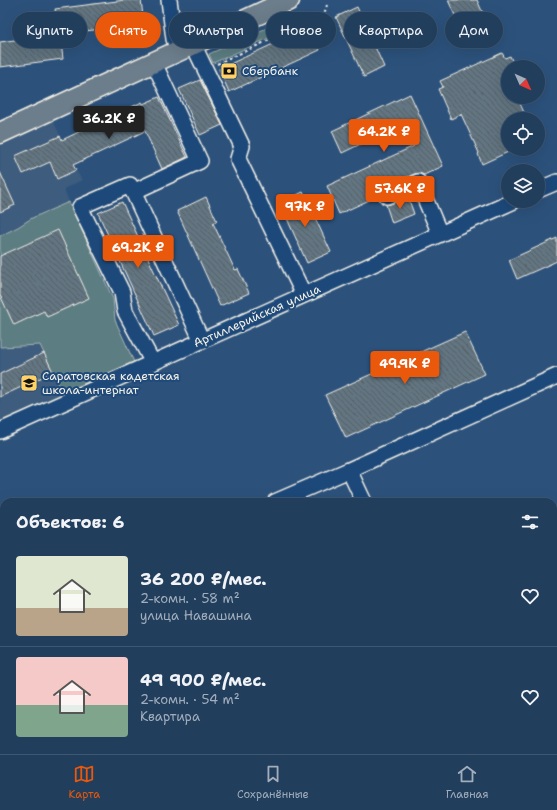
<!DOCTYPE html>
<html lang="ru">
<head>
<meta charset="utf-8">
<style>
	:root { --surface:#213e5d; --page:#2d4966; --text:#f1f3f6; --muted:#a2aebc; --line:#3e5772; --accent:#ea580c }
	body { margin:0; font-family:"Shantell Sans",sans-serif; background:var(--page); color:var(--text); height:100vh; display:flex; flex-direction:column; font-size:15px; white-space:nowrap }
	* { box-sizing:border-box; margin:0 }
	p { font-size:13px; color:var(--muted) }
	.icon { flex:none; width:22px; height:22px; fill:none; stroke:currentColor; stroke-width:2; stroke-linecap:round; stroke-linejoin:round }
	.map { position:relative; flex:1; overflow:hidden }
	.side { position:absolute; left:0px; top:498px; width:557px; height:256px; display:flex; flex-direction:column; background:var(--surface); border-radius:12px 12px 0 0; box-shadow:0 4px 16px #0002,0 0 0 1px var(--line) }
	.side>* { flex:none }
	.guide { position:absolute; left:12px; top:12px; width:533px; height:36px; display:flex; gap:8px }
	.needle { width:26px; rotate:135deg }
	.buttons { position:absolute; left:501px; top:60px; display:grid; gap:8px }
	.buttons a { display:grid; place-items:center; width:44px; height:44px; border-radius:50%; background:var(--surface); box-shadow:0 4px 16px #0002,0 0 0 1px var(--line); font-size:20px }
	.price { position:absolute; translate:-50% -34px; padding:0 9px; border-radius:4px; background:var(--accent); color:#fff; font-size:13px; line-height:26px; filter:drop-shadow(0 1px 2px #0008) }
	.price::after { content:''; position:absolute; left:50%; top:24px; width:12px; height:9px; margin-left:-6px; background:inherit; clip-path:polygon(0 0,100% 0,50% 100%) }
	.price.current { background:#222; color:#fff }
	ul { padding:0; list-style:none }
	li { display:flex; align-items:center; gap:12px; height:100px; padding:0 16px }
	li+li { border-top:1px solid var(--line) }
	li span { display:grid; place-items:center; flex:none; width:112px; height:80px; border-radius:4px; color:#555 }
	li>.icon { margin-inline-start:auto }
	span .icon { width:48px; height:48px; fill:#fffc; stroke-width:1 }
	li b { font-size:17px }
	h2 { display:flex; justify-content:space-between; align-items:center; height:48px; padding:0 16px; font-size:17px }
	.tag { padding:0 14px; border-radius:18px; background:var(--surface); box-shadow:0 4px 16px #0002,0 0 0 1px var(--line); font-size:14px; line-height:36px }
	.tag.current { background:var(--accent); color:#fff }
	.tabs { display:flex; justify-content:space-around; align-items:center; height:56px; border-top:1px solid var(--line); background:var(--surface); font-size:11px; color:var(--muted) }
	.tabs a { display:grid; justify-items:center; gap:2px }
	.tabs .current { color:var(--accent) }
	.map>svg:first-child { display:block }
	.built { fill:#3c5c7e }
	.green { fill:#5b7d82; stroke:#a8b7b5 }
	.building { fill:url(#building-back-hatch); stroke:#f4f1e8 }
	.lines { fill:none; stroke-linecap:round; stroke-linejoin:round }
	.minor-casing { stroke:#f4f1e8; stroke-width:18 }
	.major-casing { stroke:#f4f1e8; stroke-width:23 }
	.path { stroke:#f4f1e8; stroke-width:2; stroke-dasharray:3 3; stroke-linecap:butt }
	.minor { stroke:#1f4a7a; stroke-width:15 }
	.major { stroke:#6c7d8b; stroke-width:20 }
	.labels { text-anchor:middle; stroke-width:4; stroke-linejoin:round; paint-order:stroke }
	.poi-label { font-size:12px; fill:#f4f1e8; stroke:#1f4a7a; text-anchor:start }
	.street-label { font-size:12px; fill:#f4f1e8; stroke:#1f4a7a }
</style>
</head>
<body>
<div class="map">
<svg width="557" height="754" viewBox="0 0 557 754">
	<defs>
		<pattern id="building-back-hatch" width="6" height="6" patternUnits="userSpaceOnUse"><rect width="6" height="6" fill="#627482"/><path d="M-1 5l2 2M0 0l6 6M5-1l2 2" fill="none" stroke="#565e64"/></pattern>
	</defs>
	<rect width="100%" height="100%" fill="#2c527c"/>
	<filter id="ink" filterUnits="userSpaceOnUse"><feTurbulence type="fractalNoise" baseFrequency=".025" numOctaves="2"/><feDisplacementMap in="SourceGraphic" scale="8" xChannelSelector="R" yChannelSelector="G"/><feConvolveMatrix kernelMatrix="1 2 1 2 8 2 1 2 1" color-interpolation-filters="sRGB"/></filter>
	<g filter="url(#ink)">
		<!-- built -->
		<path class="built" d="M52,118L76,170L82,180L64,189L69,202L32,218L16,228L0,236V142Z
			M40,345L63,393L0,422V347Z"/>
		<!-- green -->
		<path class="green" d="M278,23L282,32L213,63L209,54Z
			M69,202L113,299L115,320L134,362L63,393L40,345L0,347V236L18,227L32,218Z"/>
		<!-- building -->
		<path class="building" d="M125,0H141L144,24L60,34L63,59L0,67V42L58,34L55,9Z
			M448,0H477L486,20L462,31Z
			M357,7L384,67L364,77L336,17Z
			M424,16L429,25L414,33L409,23Z
			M310,27L320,50L229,92L219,69Z
			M502,53L505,58L510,56L515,67H508V97H517L527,119H508V152L482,164L478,154L479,153L461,114L451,119L438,89L443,87L440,81Z
			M200,80L222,125L200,135L179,89Z
			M410,94L443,166L424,175L419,173L414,174L383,188L380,191L378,196L339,214L327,186L414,146L402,124L342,153L332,131Z
			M159,97L187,157L162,169L145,131L73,165L76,170L57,179L50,162L23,174L15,156L60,136L62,140L142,102L143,104Z
			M0,172L15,205L0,212Z
			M303,192L331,252L307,263L280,203Z
			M206,197L217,221L213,223L235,270L238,269L249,293L220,306L177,211Z
			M408,197L414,214L392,223L386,205L391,204Z
			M122,202L179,325L154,336L98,213Z
			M58,230L89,298L47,317L44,311L14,325L0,295V256Z
			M557,238V261L517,279L509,260Z
			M465,332L485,374L346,438L325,395Z
			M44,353L53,372L0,397V374Z"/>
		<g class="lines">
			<!-- minor casing -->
			<g class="minor-casing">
				<path id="minor" d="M169,0L174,39L178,51
					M193,44L242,146L238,159L304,295
					M538,190L557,182
					M133,192L200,161L154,63
					M387,196L418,182L440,234
					M153,363L125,311L122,292L80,207L130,185L202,341
					M0,431L514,201
					M275,502L349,470
					M364,502L349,470L557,376
					M0,527L4,537
					M553,590L557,589
					M481,750L483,754
					M196,754L205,750"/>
			</g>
			<!-- major casing -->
			<g class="major-casing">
				<path id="major" d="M0,133L289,0"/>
			</g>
			<!-- path -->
			<path class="path" d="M217,64L324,15L327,5"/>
			<!-- minor -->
			<use href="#minor" class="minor"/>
			<!-- major -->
			<use href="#major" class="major"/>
		</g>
	</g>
	<!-- icons -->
	<defs>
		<g id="bank-square" transform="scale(0.9)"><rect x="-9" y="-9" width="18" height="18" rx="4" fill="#ffd166" stroke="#1f4a7a"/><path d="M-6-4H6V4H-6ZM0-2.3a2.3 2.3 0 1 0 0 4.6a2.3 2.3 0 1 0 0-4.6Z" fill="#111"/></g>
		<g id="school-square" transform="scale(0.9)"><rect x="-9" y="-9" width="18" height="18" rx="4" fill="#ffd166" stroke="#1f4a7a"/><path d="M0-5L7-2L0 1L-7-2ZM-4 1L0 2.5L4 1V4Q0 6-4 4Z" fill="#111"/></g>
	</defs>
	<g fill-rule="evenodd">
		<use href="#bank-square" x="229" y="71"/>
		<use href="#school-square" x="29" y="383"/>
	</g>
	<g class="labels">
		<!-- poi labels -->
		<g class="poi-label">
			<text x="242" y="75">Сбербанк</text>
			<text x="42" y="380">Саратовская кадетская<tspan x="42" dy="14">школа-интернат</tspan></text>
		</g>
		<!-- street labels -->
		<g class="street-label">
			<text transform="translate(257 316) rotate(-24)" y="4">Артиллерийская улица</text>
		</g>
	</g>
</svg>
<div class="buttons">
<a><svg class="needle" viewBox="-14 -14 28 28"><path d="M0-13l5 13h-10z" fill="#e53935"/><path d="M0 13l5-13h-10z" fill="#a2aebc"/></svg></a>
<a><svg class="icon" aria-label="locate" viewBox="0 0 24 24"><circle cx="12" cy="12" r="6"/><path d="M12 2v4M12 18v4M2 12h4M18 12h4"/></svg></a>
<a><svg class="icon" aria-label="layers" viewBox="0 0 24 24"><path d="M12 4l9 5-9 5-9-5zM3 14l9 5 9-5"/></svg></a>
</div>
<b class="price current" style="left:109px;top:140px">36.2K ₽</b>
<b class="price" style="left:384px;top:153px">64.2K ₽</b>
<b class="price" style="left:400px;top:210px">57.6K ₽</b>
<b class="price" style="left:305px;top:228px">97K ₽</b>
<b class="price" style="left:138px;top:269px">69.2K ₽</b>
<b class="price" style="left:405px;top:385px">49.9K ₽</b>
<div class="guide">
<a class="tag">Купить</a>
<a class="tag current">Снять</a>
<a class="tag">Фильтры</a>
<a class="tag">Новое</a>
<a class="tag">Квартира</a>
<a class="tag">Дом</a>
</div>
<section class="side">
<h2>Объектов: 6<svg class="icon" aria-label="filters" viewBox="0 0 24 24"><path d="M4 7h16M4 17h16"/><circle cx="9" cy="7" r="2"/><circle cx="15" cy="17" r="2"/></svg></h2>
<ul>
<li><span style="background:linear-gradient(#dfe7d0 65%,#b9a48a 0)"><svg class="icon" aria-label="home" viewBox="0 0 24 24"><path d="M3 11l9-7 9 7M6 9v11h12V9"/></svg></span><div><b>36 200 ₽/мес.</b><p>2-комн. · 58 m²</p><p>улица Навашина</p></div><svg class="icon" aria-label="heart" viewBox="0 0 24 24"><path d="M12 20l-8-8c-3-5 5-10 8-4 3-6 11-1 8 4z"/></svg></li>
<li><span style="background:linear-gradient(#f6c9c9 60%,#7fa58c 0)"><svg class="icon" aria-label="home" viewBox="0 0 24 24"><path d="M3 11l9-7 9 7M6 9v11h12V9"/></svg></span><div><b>49 900 ₽/мес.</b><p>2-комн. · 54 m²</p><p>Квартира</p></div><svg class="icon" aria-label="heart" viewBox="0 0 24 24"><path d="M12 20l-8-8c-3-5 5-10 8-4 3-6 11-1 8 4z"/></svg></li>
</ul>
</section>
</div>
<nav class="tabs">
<a class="current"><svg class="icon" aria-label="map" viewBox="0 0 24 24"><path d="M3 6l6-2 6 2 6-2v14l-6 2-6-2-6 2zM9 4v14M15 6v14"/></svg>Карта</a>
<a><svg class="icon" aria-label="saved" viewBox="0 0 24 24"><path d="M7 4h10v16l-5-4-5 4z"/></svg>Сохранённые</a>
<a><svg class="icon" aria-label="home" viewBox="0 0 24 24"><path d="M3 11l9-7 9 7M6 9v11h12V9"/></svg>Главная</a>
</nav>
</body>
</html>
